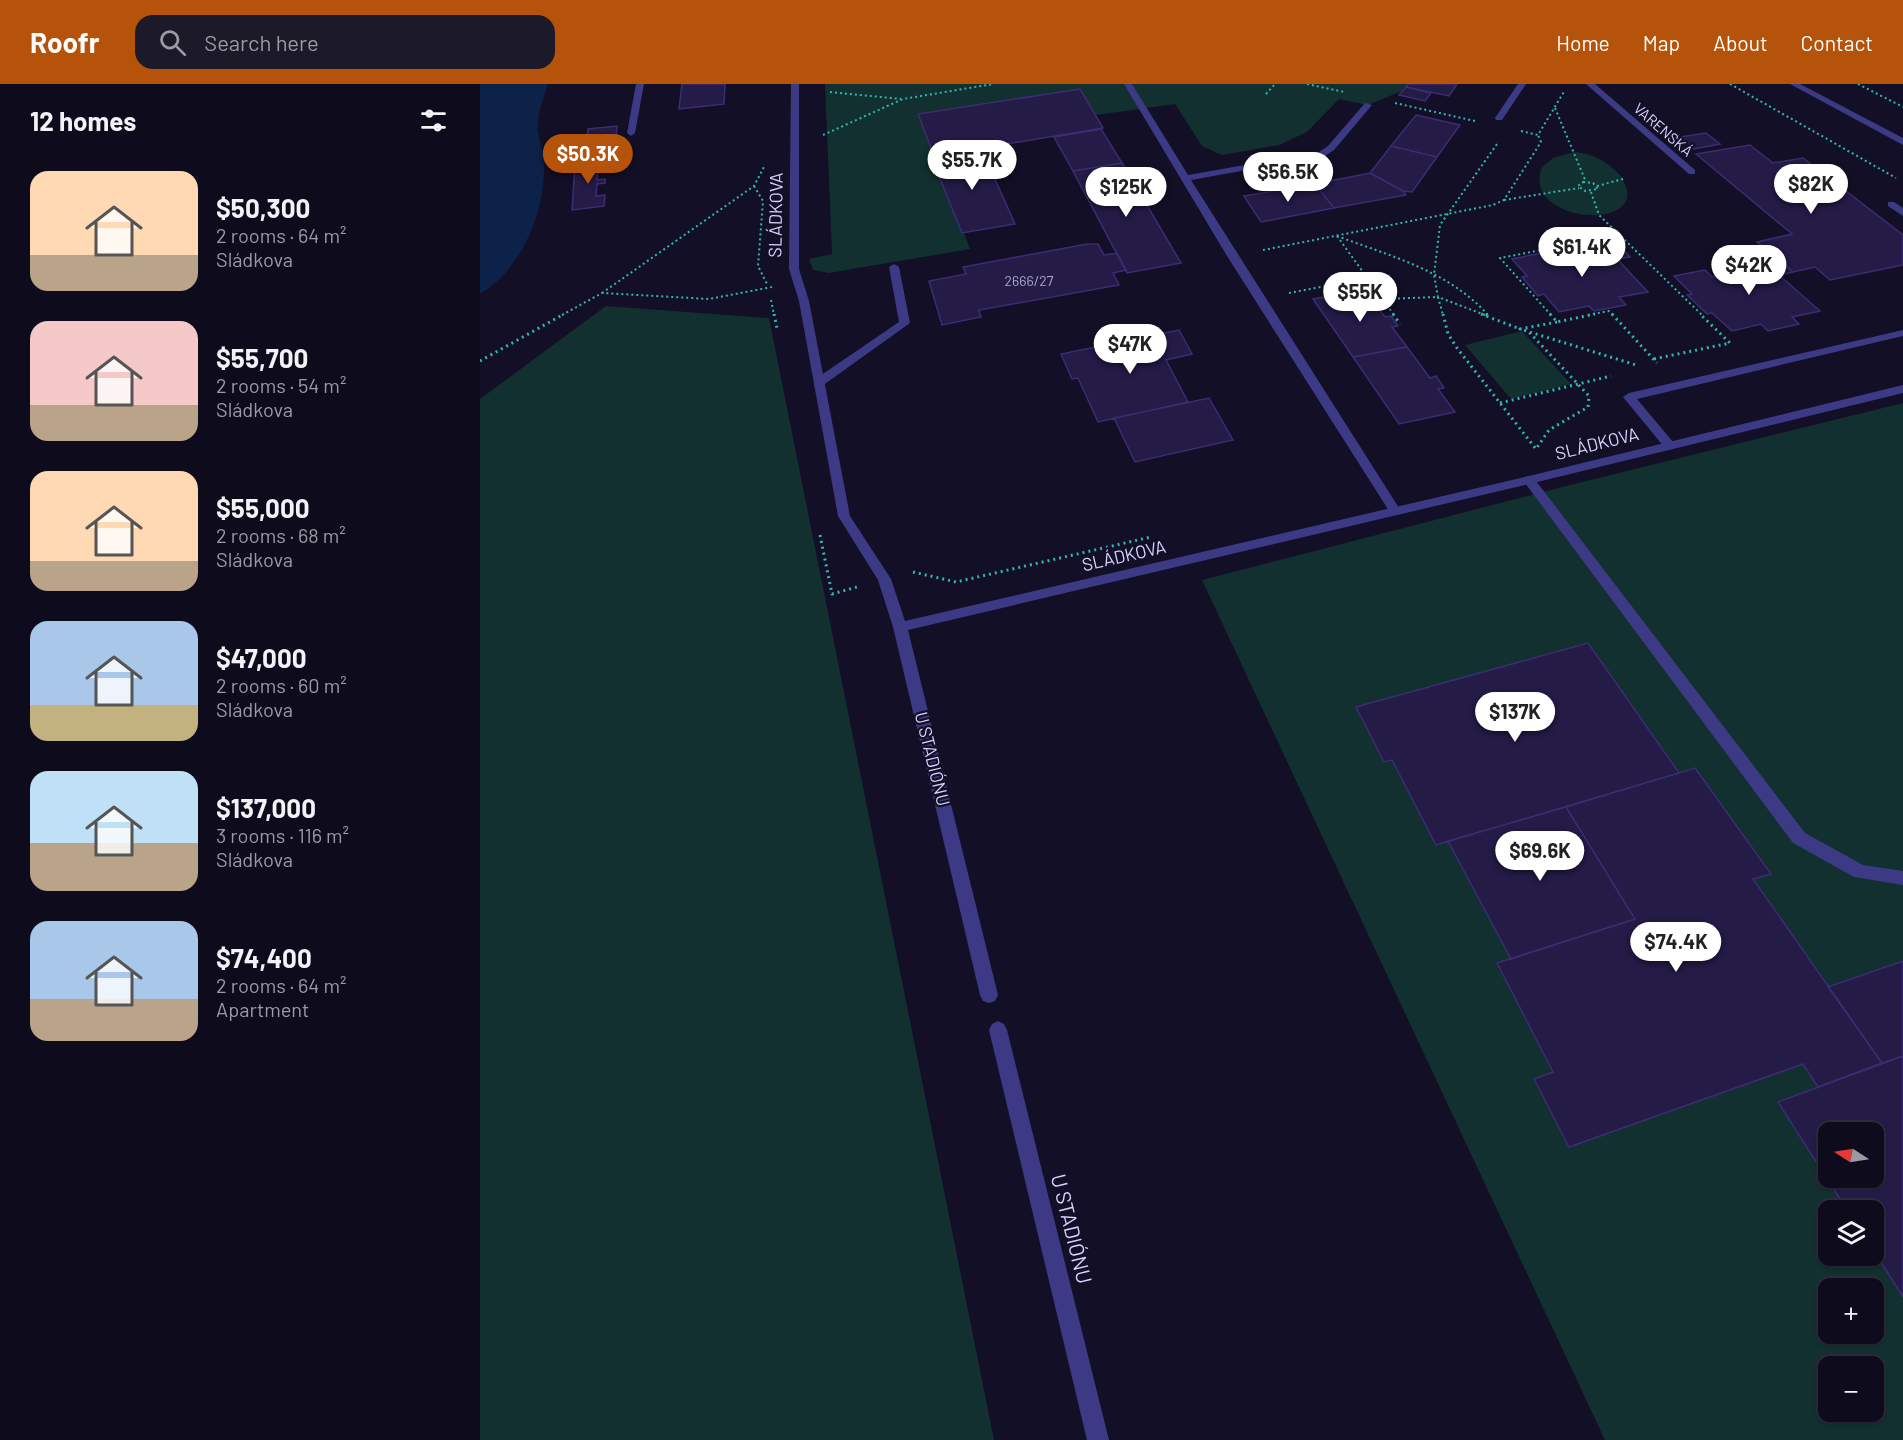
<!DOCTYPE html>
<html lang="en">
<head>
<meta charset="utf-8">
<style>
	:root { --surface:#0e0b1c; --page:#1c1929; --text:#f1f3f6; --muted:#9b9ba3; --line:#2e2b3b; --accent:#b45309 }
	body { margin:0; font-family:Barlow,sans-serif; background:var(--page); color:var(--text); height:100vh; display:flex; flex-direction:column; font-size:22px; white-space:nowrap }
	* { box-sizing:border-box; margin:0 }
	p { font-size:20px; color:var(--muted) }
	.icon { flex:none; width:33px; height:33px; fill:none; stroke:currentColor; stroke-width:2; stroke-linecap:round; stroke-linejoin:round }
	.map { position:relative; flex:1; overflow:hidden }
	.drawer { display:flex; flex-direction:column; background:var(--surface); width:480px }
	.drawer>* { flex:none }
	.needle { width:39px; rotate:282deg }
	.buttons { position:absolute; left:1338px; top:1038px; display:grid; gap:12px }
	.buttons a { display:grid; place-items:center; width:66px; height:66px; border-radius:12px; background:var(--surface); box-shadow:0 2px 4px #0004,0 0 0 2px var(--line); font-size:30px }
	.price { position:absolute; translate:-50% -51px; padding:0 14px; border-radius:21px; background:#fff; color:#222; font-size:20px; line-height:39px; filter:drop-shadow(0 2px 3px #0008) }
	.price::after { content:''; position:absolute; left:50%; top:36px; width:18px; height:14px; margin-left:-9px; background:inherit; clip-path:polygon(0 0,100% 0,50% 100%) }
	.price.on { background:var(--accent); color:#fff }
	ul { padding:0; list-style:none }
	li { display:flex; align-items:center; gap:18px; height:150px; padding:0 30px }
	li span { display:grid; place-items:center; flex:none; width:168px; height:120px; border-radius:18px; color:#555 }
	li>.icon { margin-inline-start:auto }
	span .icon { width:72px; height:72px; fill:#fffc; stroke-width:1 }
	li b { font-size:26px }
	h2 { display:flex; justify-content:space-between; align-items:center; height:72px; padding:0 30px; font-size:26px }
	header { display:flex; align-items:center; gap:36px; box-sizing:border-box; height:84px; padding:0 30px; background:var(--accent); color:#fff }
	header strong { font-size:28px }
	nav { display:flex; gap:33px; margin-inline-start:auto; font-size:21px }
	.search { width:420px; height:54px; background:var(--page); display:flex; align-items:center; gap:15px; box-sizing:border-box; padding:0 21px; border-radius:18px; color:var(--muted); font-size:22px }
	main { display:flex; flex:1; min-height:0 }
	.map>svg:first-child { display:block }
	.green { fill:#12302f; fill-rule:evenodd }
	.water { fill:#0c2248 }
	.building { fill:#241b47; stroke:#3b2d73; stroke-width:1.5; fill-rule:evenodd }
	.lines { fill:none; stroke-linecap:round; stroke-linejoin:round }
	.path-far1 { stroke:#2fb8b0; stroke-width:2; stroke-dasharray:2 3; stroke-linecap:butt }
	.path { stroke:#2fb8b0; stroke-width:3; stroke-dasharray:2 4; stroke-linecap:butt }
	.service { fill:#3d3a85; fill-rule:evenodd }
	.minor { fill:#3d3a85; fill-rule:evenodd }
	.tertiary { fill:#3d3a85; fill-rule:evenodd }
	.labels { text-anchor:middle; stroke-width:4.5; stroke-linejoin:round; paint-order:stroke }
	.far-number-label { font-size:14px; fill:#aca6d1 }
	.far-street-label { font-size:15px; fill:#d9d4ff; stroke:#130f26 }
	.street-label { font-size:18px; fill:#d9d4ff; stroke:#130f26 }
	.near-street-label { font-size:21px; fill:#d9d4ff; stroke:#130f26 }
</style>
</head>
<body>
<header>
<strong>Roofr</strong>
<div class="search"><svg class="icon" aria-label="search" viewBox="0 0 24 24"><circle cx="10" cy="10" r="6"/><path d="M15 15l6 6"/></svg>Search here</div>
<nav><a>Home</a><a>Map</a><a>About</a><a>Contact</a></nav>
</header>
<main>
<section class="drawer">
<h2>12 homes<svg class="icon" aria-label="filters" viewBox="0 0 24 24"><path d="M4 7h16M4 17h16"/><circle cx="9" cy="7" r="2"/><circle cx="15" cy="17" r="2"/></svg></h2>
<ul>
<li><span style="background:linear-gradient(#ffd9b3 70%,#b9a48a 0)"><svg class="icon" aria-label="home" viewBox="0 0 24 24"><path d="M3 11l9-7 9 7M6 9v11h12V9"/></svg></span><div><b>$50,300</b><p>2 rooms · 64 m²</p><p>Sládkova</p></div></li>
<li><span style="background:linear-gradient(#f6c9c9 70%,#b9a48a 0)"><svg class="icon" aria-label="home" viewBox="0 0 24 24"><path d="M3 11l9-7 9 7M6 9v11h12V9"/></svg></span><div><b>$55,700</b><p>2 rooms · 54 m²</p><p>Sládkova</p></div></li>
<li><span style="background:linear-gradient(#ffd9b3 75%,#b9a48a 0)"><svg class="icon" aria-label="home" viewBox="0 0 24 24"><path d="M3 11l9-7 9 7M6 9v11h12V9"/></svg></span><div><b>$55,000</b><p>2 rooms · 68 m²</p><p>Sládkova</p></div></li>
<li><span style="background:linear-gradient(#a9c7e8 70%,#c2b280 0)"><svg class="icon" aria-label="home" viewBox="0 0 24 24"><path d="M3 11l9-7 9 7M6 9v11h12V9"/></svg></span><div><b>$47,000</b><p>2 rooms · 60 m²</p><p>Sládkova</p></div></li>
<li><span style="background:linear-gradient(#bfe0f5 60%,#b9a48a 0)"><svg class="icon" aria-label="home" viewBox="0 0 24 24"><path d="M3 11l9-7 9 7M6 9v11h12V9"/></svg></span><div><b>$137,000</b><p>3 rooms · 116 m²</p><p>Sládkova</p></div></li>
<li><span style="background:linear-gradient(#a9c7e8 65%,#b9a48a 0)"><svg class="icon" aria-label="home" viewBox="0 0 24 24"><path d="M3 11l9-7 9 7M6 9v11h12V9"/></svg></span><div><b>$74,400</b><p>2 rooms · 64 m²</p><p>Apartment</p></div></li>
</ul>
</section>
<div class="map">
<svg width="1423" height="1356" viewBox="0 0 1423 1356">
	<rect width="100%" height="100%" fill="#130f26"/>
	<!-- green -->
	<path class="green" d="M345,0H928L924,6L888,21L859,15L827,48L799,61L742,71L722,62L695,20L616,31L600,5L438,30L490,165L349,189L333,186L329,175L352,170Z
		M1094,68C1112,69 1126,77 1139,90C1143,94 1145,100 1147,106C1155,148 1041,136 1062,83L1073,74Z
		M126,222L289,234L514,1356H0V315Z
		M1042,247L1091,300L1031,315L985,261Z
		M1423,319V1356H1125L722,496L1090,401ZM1348,1048H1394V1094H1348ZM1348,1126H1394V1172H1348ZM1348,1204H1394V1250H1348ZM1348,1282H1394V1328H1348Z"/>
	<!-- water -->
	<path class="water" d="M0,0H68C65,11 59,24 58,36C56,49 63,64 64,77C66,126 43,184 0,210Z"/>
	<!-- building -->
	<path class="building" d="M202,0H245L244,20L199,25Z
		M928,0H977L969,12L926,3Z
		M926,3L951,9L945,17L919,11Z
		M600,5L623,44L454,72L438,30Z
		M936,31L980,41L957,73L911,62Z
		M137,42L136,52L107,55L108,45Z
		M621,45L642,79L593,87L574,53Z
		M1226,49L1240,60L1214,65L1200,53Z
		M1270,61L1293,79L1323,74L1423,151V181L1350,196L1335,183L1313,188L1277,158L1312,150L1216,70Z
		M911,62L957,73L932,108L923,107L890,89Z
		M501,64L535,140L482,149L451,72Z
		M127,75L126,84L118,86L117,96L125,95V99L117,100L116,112L125,111L124,122L92,126L95,80Z
		M642,79L701,179L647,189L593,87Z
		M890,89L923,107L926,111L854,124L835,100Z
		M835,100L854,124L781,138L764,112Z
		M1119,158L1123,162L1137,159L1150,173L1137,175L1168,208L1139,213L1146,221L1114,227L1109,222L1079,228L1064,210L1058,212L1042,193L1047,192L1032,175L1062,169L1068,175L1096,170L1093,167L1107,164L1104,161Z
		M607,160H618L624,171L637,169L646,186L633,189L639,201L499,226L501,233L462,241L449,197L486,190L483,183Z
		M1279,174L1283,177L1297,174L1313,188L1299,191L1340,227L1312,233L1319,240L1288,247L1281,240L1252,247L1232,229L1227,230L1207,211L1212,210L1194,192L1225,186L1232,193L1257,187L1253,184L1269,180L1265,177Z
		M884,205L905,233L911,232L918,242L912,243L927,263L873,273L833,215Z
		M699,246L712,270L686,276L708,318L618,338L598,294L592,295L581,270Z
		M927,263L950,294L956,292L964,304L958,305L975,328L919,340L873,273Z
		M729,314L753,356L655,378L634,334Z
		M1108,559L1199,689L956,761L912,676L904,678L876,623Z
		M1215,684L1291,790L1273,795L1402,979L1338,1003L1323,980L1089,1063L1054,995L1073,988L1017,879L1155,835L1086,723Z
		M1086,723L1155,835L1031,875L968,757Z
		M1423,877V972L1402,979L1348,903Z
		M1423,972V1213L1394,1167V1126H1367L1298,1018ZM1348,1048H1394V1094H1348Z"/>
	<g class="lines">
		<!-- path-far1 -->
		<path class="path-far1" d="M827,0L864,8
			M1250,0L1416,94
			M1378,0L1423,23
			M350,8L421,15
			M786,10L795,0
			M915,19L995,37
			M1075,24L1106,98
			M1041,47L1058,51L1085,6
			M343,51L423,15L513,0
			M1103,98L1113,99L1118,105L1105,107L1098,102Z
			M274,102L283,117L278,182L287,200
			M1117,102L1143,95
			M1111,108L1119,131L1222,231
			M1024,116L1099,104
			M857,152C910,172 969,187 1008,231
			M857,152L914,231
			M783,166L1013,121L1024,116L1061,58L1058,51
			M122,209L274,102L285,81
			M809,209L888,194
			M903,215L958,213L963,231
			M291,216L294,231
			M82,231L122,209L229,215L292,203
			M1005,231L958,213L954,191L960,141L1017,60
			M1071,231L1020,174L1140,151
			M1108,231L1129,227L1133,231"/>
		<!-- path -->
		<path class="path" d="M294,230L297,244
			M913,230L920,240
			M963,230L968,250L977,264L1056,365L1069,346L1108,323L1109,312L1049,248
			M1001,230L1040,245
			M1006,230L1010,234
			M1070,230L1077,238L1115,230
			M1132,230L1177,279
			M1077,238L1040,245L1156,281
			M1174,275L1250,259L1220,230
			M0,277L84,230
			M1020,319L1131,292
			M340,451L352,510L377,503
			M433,488L476,498L671,453"/>
		<!-- service -->
		<path class="service" d="M644,0H652L708,91L839,68L848,62L885,19L892,21L854,66L845,72L711,96L919,424L921,427L919,430H911L747,172Z
			M1408,118H1414L1423,124V132L1408,122Z
			M414,180L419,183L430,239L342,302H334V296L419,238L409,183Z
			M1423,246V252L1157,315L1193,358L1195,361L1189,365L1185,364L1143,313L1149,309Z
			M1049,392L1053,393L1325,749L1383,781L1423,787V801L1374,793L1313,759L1045,399V393Z"/>
		<!-- minor -->
		<path class="minor" d="M156,0H164L155,49L151,52L147,49Z
			M311,0H319V185L329,217L370,432L411,495L425,537L1049,392L1423,301V309L1049,400L428,546L518,911L515,917L509,919L503,917L500,911L413,543L398,496L358,432L319,217L309,185Z
			M1038,0H1046L1022,36H1016L1015,34Z
			M1106,0H1115L1215,86V90H1209Z
			M518,937L524,940L527,946L629,1356H607L509,946L512,940Z"/>
		<!-- tertiary -->
		<path class="tertiary" d="M1310,0H1320L1423,54V61Z"/>
	</g>
	<g class="labels">
		<!-- far-number labels -->
		<g class="far-number-label">
			<text x="549" y="202">2666/27</text>
		</g>
		<!-- far-street labels -->
		<g class="far-street-label">
			<text transform="translate(1183 46) rotate(41)" y="5">VARENSKÁ</text>
		</g>
		<!-- street labels -->
		<g class="street-label">
			<text transform="translate(296 131) rotate(-89)" y="6">SLÁDKOVA</text>
			<text transform="translate(1117 360) rotate(-14)" y="6">SLÁDKOVA</text>
			<text transform="translate(644 472) rotate(-13)" y="6">SLÁDKOVA</text>
			<text transform="translate(452 675) rotate(76)" y="6">U STADIÓNU</text>
		</g>
		<!-- near-street labels -->
		<g class="near-street-label">
			<text transform="translate(591 1145) rotate(76)" y="7">U STADIÓNU</text>
		</g>
	</g>
</svg>
<div class="buttons">
<a><svg class="needle" viewBox="-14 -14 28 28"><path d="M0-13l5 13h-10z" fill="#e53935"/><path d="M0 13l5-13h-10z" fill="#9b9ba3"/></svg></a>
<a><svg class="icon" aria-label="layers" viewBox="0 0 24 24"><path d="M12 4l9 5-9 5-9-5zM3 14l9 5 9-5"/></svg></a>
<a>+</a>
<a>−</a>
</div>
<b class="price on" style="left:108px;top:101px">$50.3K</b>
<b class="price" style="left:492px;top:107px">$55.7K</b>
<b class="price" style="left:808px;top:119px">$56.5K</b>
<b class="price" style="left:1331px;top:131px">$82K</b>
<b class="price" style="left:646px;top:134px">$125K</b>
<b class="price" style="left:1102px;top:194px">$61.4K</b>
<b class="price" style="left:1269px;top:212px">$42K</b>
<b class="price" style="left:880px;top:239px">$55K</b>
<b class="price" style="left:650px;top:291px">$47K</b>
<b class="price" style="left:1035px;top:659px">$137K</b>
<b class="price" style="left:1060px;top:798px">$69.6K</b>
<b class="price" style="left:1196px;top:889px">$74.4K</b>
</div>
</main>
</body>
</html>
